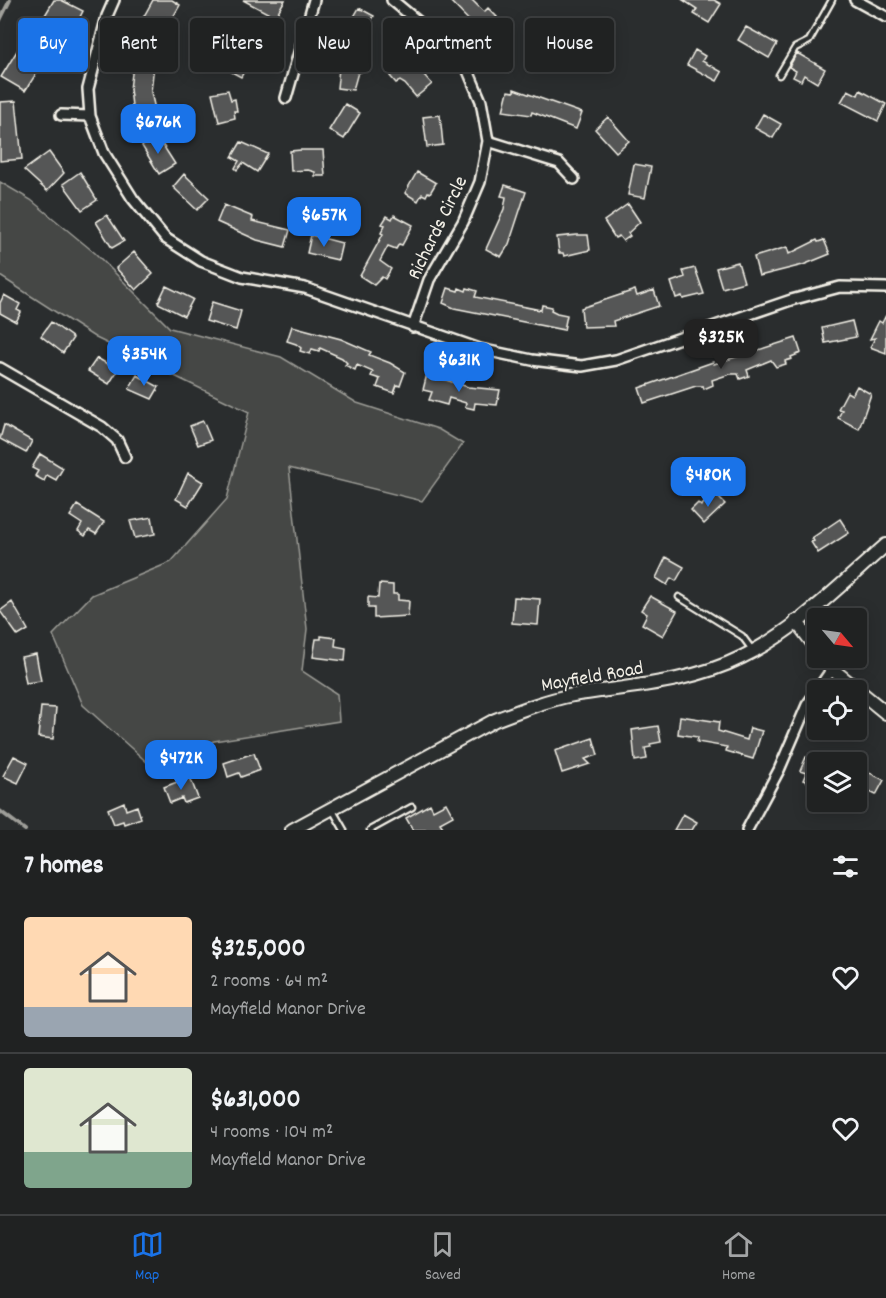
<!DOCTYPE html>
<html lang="en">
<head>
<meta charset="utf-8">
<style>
	:root { --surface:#202222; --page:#282a2a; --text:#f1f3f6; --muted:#a2a4a5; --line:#3d3f40; --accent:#1a73e8 }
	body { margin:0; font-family:Dekko,sans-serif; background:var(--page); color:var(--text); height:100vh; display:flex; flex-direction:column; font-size:22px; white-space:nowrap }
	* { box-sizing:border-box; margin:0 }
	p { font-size:20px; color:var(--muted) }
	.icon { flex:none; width:33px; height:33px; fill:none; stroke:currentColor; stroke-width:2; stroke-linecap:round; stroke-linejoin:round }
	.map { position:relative; height:830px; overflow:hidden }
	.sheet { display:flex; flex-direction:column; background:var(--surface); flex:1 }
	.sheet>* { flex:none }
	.banner { position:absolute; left:18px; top:18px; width:850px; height:54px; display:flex; gap:12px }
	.needle { width:39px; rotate:119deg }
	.tools { position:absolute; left:807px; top:608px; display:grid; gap:12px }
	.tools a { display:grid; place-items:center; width:60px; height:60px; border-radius:6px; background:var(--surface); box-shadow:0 3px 15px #0003,0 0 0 2px var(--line); font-size:30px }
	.price { position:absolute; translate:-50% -51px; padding:0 14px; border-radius:12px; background:var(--accent); color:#fff; font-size:20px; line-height:39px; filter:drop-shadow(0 2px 3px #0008) }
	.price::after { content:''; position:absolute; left:50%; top:36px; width:18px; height:14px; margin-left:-9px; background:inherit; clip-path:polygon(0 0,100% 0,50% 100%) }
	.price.current { background:#222; color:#fff }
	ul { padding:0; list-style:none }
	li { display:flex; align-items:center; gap:18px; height:150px; padding:0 24px }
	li+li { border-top:2px solid var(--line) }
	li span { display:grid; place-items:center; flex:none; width:168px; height:120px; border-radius:6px; color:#555 }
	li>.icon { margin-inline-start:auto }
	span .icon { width:72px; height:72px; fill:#fffc; stroke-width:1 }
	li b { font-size:26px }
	h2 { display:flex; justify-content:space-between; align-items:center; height:72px; padding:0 24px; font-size:26px }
	.pill { padding:0 21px; border-radius:6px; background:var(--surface); box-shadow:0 3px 15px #0003,0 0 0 2px var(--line); font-size:21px; line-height:54px }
	.pill.current { background:var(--accent); color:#fff }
	.tabs { display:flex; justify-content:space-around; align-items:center; height:84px; border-top:2px solid var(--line); background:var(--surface); font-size:16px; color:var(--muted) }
	.tabs a { display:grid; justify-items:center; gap:3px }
	.tabs .current { color:var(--accent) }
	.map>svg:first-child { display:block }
	.green { fill:#444645; stroke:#9c9c96; stroke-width:1.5 }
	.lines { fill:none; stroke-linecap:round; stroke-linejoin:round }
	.stream { stroke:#9f9f9a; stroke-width:4 }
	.building { fill:#555756; stroke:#f4f1e8; stroke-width:1.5 }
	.service-casing { stroke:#f4f1e8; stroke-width:9 }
	.minor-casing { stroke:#f4f1e8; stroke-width:14 }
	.tertiary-casing { stroke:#f4f1e8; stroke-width:16 }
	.service { stroke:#2a2d2e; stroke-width:4.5 }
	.minor { stroke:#2a2d2e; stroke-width:9 }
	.tertiary { stroke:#2a2d2e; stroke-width:12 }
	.labels { text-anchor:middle; stroke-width:4.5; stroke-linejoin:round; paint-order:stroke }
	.street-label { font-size:20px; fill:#f4f1e8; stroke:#2a2d2e }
</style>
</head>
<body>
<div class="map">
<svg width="886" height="830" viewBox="0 0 886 830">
	<rect width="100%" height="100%" fill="#2a2d2e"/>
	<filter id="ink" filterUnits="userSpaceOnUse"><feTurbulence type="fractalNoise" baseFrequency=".0167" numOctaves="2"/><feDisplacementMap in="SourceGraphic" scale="12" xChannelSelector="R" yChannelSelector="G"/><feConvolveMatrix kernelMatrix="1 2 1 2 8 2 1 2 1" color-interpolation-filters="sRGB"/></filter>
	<g filter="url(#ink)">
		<!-- green -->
		<path class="green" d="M0,182L31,200L95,253L170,328L281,357L357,403L438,429L463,444L422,501L289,468L307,629L302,671L337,694L339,721L214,741L150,765L83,705L53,635L92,595L171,562L227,499L249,412L96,338L0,276Z"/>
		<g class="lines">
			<!-- stream -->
			<path class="stream" d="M0,20L10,0
				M0,811L25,830"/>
		</g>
		<!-- building -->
		<path class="building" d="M54,0H61L83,11L67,42L38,27Z
			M153,0H172L180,5L161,38L157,37L151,92L160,131H135L130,89L138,27Z
			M243,0H285L275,17Z
			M449,0H472L484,12L488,8L497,17L493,20L498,26L486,38Z
			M683,0H714L721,4L709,23L694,14L697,9Z
			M359,8L374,16L366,31L364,38L368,40L363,48L343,36Z
			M746,27L777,44L769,58L738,40Z
			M241,43L255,51L241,77L226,69L229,63L226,61L231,51L235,53Z
			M20,46L45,60L25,91L1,77Z
			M695,50L705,56L702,61L722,72L717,81L687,65Z
			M797,53L825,69L817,83L804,75L801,81L793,77L796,71L789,67Z
			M340,58L363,61L361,72H358L353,90L337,88Z
			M410,59L432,84L416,97L405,84L400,81L396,83L390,76Z
			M514,89L582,113L576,129L532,112L531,115L503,111L508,91L514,92Z
			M228,90L231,100L235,99L237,111H234L235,118L219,122L212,93Z
			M848,90L858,95L860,90L886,104L878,121L841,102Z
			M16,101L22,159L0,161V102Z
			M345,104L360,113L344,139L329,130Z
			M763,114L781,124L773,138L755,128Z
			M440,115L443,145L427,147L423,117Z
			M608,117L629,141L616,152L595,129Z
			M157,136L175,164L159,174L142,146Z
			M241,142L268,154L257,172L243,163L237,170L235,168L239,161L232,157Z
			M301,150H323L325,176H315V172L308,170L291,171L290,151Z
			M49,152L64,173L47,191L24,170Z
			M634,164L651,167L645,198L628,195Z
			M80,172L97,200L82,210L63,184Z
			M417,172L436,183L430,193L428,192L426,196L422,194L418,201L405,193Z
			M184,174L209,198L197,210L173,187Z
			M505,185L526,192L509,244L501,257L486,249L504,209L506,197L501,196Z
			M628,204L640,222L628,233L630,236L623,241L619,236L615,238L604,221Z
			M224,205L253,217L252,221L290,230L285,247L257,240L217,222Z
			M107,215L124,241L112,248L96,222Z
			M394,215L413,225L402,245L399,244L396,249L388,246L380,261L391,269L385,279L382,277L374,285L360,276L383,234L381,233L385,225L382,224L387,216L392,219Z
			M311,235L342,243L338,260L307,253Z
			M577,235H588L590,250L564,256L563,253H559L557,237Z
			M817,240L818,242L824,240L830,254L803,265L759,276L754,257L787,247L789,254Z
			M134,252L153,274L136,290L116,268Z
			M738,262L744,282L722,288L716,268Z
			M695,268L704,294L683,299L682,296L676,298L671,282L685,277L683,271Z
			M166,286L193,299L184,316L158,303Z
			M448,288L458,291L459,288L466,291L467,288L477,291L475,297L541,310L542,305L552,307L551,310L557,313L567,315L564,330L454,308L443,303Z
			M635,290L637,296L654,290L659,306L613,321L614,326L583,327L581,308Z
			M4,295L20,304L17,310L21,312L16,322L0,313V303Z
			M212,302L241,311L236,330L206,321Z
			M886,315V353L870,347L875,338L870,339L879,321L882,323Z
			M852,321L856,337L825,343L822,328Z
			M51,322L73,338L63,353L41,336Z
			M292,326L341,339L371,352L369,355L390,363L405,372L400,386L397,385L394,393L377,387L380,379L371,376L373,372L357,365L355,370L345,365L347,363L342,358L320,348L319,351L312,349L310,354L300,351L301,348L296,344L287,341Z
			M796,338L801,353L791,357L792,359L785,361L786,364L776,367L771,360L747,370L749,376L740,379L738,374H730L712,380L713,385L704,389L703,386H696L644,403L639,388L713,362L714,364Z
			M97,358L118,370L109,384L88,371Z
			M427,374L468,387L500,390L497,405L475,403L474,409L465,407L466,403L449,398L447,405L429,400L432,392L423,390Z
			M137,375L159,387L152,399L129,389Z
			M857,386L871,394L859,429L838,418L842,410L838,409L847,392L852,395Z
			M203,421L211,440L198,445L190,426Z
			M4,425L32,441L26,453L0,439Z
			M40,454L63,468L56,480L47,475L44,481L35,476L38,471L32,468Z
			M188,473L203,482L188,506L176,499Z
			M714,493L725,504L704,524L691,510L698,503L701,506Z
			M77,505L104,522L96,534L89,530L85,536L78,531L82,524L70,516Z
			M152,517L155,534L135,538L130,521Z
			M840,519L849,533L818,553L811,542L814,541L812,538Z
			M666,557L684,567L676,581L671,578L667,585L656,578Z
			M379,584L393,585V594H398V600L409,601L408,616L374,618V608H368V597L378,598Z
			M650,596L677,611L663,636L642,624L647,614L641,610Z
			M514,597L540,599L538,625L512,623Z
			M12,602L28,630L18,636L0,611Z
			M321,636L336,638L335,646L346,648L345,661L313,657L316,639H321Z
			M36,654L41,681L26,683L21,657Z
			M41,707L56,708L53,739L38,737Z
			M680,716L719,722L718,731L747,740L750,728L762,731L753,759L726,751L727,747L697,742L698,737L678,734Z
			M658,726L661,742L650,744L651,747L645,748L647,759L635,761L632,730Z
			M593,738L598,755L585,759L590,764L562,773L555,751Z
			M254,753L260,770L241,777L239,773L228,777L224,763Z
			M14,756L28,763L18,783L3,776Z
			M806,757L818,762L815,785L803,780L806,773L800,771Z
			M856,766L884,780L876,795L856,785Z
			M190,777L198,798L184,803L182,798L170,803L164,787Z
			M124,802L126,810L137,806L141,818L124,824L123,821L114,824L108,809Z
			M446,803L453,816L440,823L445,830H413L406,818L430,804L433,810Z
			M683,814L697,822L692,830H674Z"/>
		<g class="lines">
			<!-- service casing -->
			<g class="service-casing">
				<path id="service" d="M779,75L795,48L809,41L832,0
					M679,597L742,636L753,651
					M332,809L344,830
					M370,830L412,807"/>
			</g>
			<!-- minor casing -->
			<g class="minor-casing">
				<path id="minor" d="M114,0L107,16L88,89L90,116L104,153L133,199L165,238L201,261L242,277L305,288L480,349L532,360L582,366L616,360L791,300L840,287L886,288
					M392,0L463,59L481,101L488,141L480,182L463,222L429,280L413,327
					M855,0L886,17
					M286,98L314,0
					M61,115L90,116
					M488,141L559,163L574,179
					M0,368L102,427L117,440L125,457
					M747,830L779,770L807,705L832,669"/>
			</g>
			<!-- tertiary casing -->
			<g class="tertiary-casing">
				<path id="tertiary" d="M796,621L818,650
					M823,657L832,669L886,713
					M292,830L495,720C521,710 547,700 573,695C630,686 690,683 742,657C796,631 841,584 886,545"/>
			</g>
			<!-- service -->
			<use href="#service" class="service"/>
			<!-- minor -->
			<use href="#minor" class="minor"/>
			<!-- tertiary -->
			<use href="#tertiary" class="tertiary"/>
		</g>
	</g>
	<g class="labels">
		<!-- street labels -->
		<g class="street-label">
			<text transform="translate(436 227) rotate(-64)" y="7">Richards Circle</text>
			<text transform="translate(592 675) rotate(-10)" y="7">Mayfield Road</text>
		</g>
	</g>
</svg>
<div class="tools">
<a><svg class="needle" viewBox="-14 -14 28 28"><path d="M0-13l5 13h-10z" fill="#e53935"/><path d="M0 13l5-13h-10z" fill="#a2a4a5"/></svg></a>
<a><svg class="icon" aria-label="locate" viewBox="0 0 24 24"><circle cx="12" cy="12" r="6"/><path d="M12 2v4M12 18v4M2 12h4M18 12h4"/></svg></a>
<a><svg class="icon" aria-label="layers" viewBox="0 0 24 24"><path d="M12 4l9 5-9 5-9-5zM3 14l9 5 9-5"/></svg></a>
</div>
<b class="price" style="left:158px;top:155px">$676K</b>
<b class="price" style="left:324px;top:248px">$657K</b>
<b class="price current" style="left:721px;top:370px">$325K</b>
<b class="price" style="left:144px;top:387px">$354K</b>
<b class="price" style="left:459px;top:393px">$631K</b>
<b class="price" style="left:708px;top:508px">$480K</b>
<b class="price" style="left:181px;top:791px">$472K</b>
<div class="banner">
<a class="pill current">Buy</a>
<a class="pill">Rent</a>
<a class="pill">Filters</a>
<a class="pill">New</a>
<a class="pill">Apartment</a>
<a class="pill">House</a>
</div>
</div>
<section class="sheet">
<h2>7 homes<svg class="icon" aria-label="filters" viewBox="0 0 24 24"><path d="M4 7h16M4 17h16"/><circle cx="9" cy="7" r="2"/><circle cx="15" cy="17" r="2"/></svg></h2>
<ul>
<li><span style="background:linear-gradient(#ffd9b3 75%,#9aa5b1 0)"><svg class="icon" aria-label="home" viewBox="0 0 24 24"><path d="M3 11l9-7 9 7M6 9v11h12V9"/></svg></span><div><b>$325,000</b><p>2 rooms · 64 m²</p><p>Mayfield Manor Drive</p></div><svg class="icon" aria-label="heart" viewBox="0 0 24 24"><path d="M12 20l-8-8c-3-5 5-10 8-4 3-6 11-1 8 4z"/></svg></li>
<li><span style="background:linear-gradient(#dfe7d0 70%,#7fa58c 0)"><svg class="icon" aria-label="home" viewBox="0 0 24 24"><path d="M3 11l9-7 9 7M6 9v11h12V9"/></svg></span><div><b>$631,000</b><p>4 rooms · 104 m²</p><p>Mayfield Manor Drive</p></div><svg class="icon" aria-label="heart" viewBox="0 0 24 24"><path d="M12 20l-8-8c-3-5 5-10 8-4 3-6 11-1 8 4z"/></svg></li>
</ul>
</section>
<nav class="tabs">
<a class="current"><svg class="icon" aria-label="map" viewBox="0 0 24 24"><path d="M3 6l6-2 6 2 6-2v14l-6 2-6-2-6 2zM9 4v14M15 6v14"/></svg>Map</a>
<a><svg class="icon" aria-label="saved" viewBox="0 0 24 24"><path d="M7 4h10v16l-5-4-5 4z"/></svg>Saved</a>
<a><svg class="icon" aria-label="home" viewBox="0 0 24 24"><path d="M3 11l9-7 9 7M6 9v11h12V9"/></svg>Home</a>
</nav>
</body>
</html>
